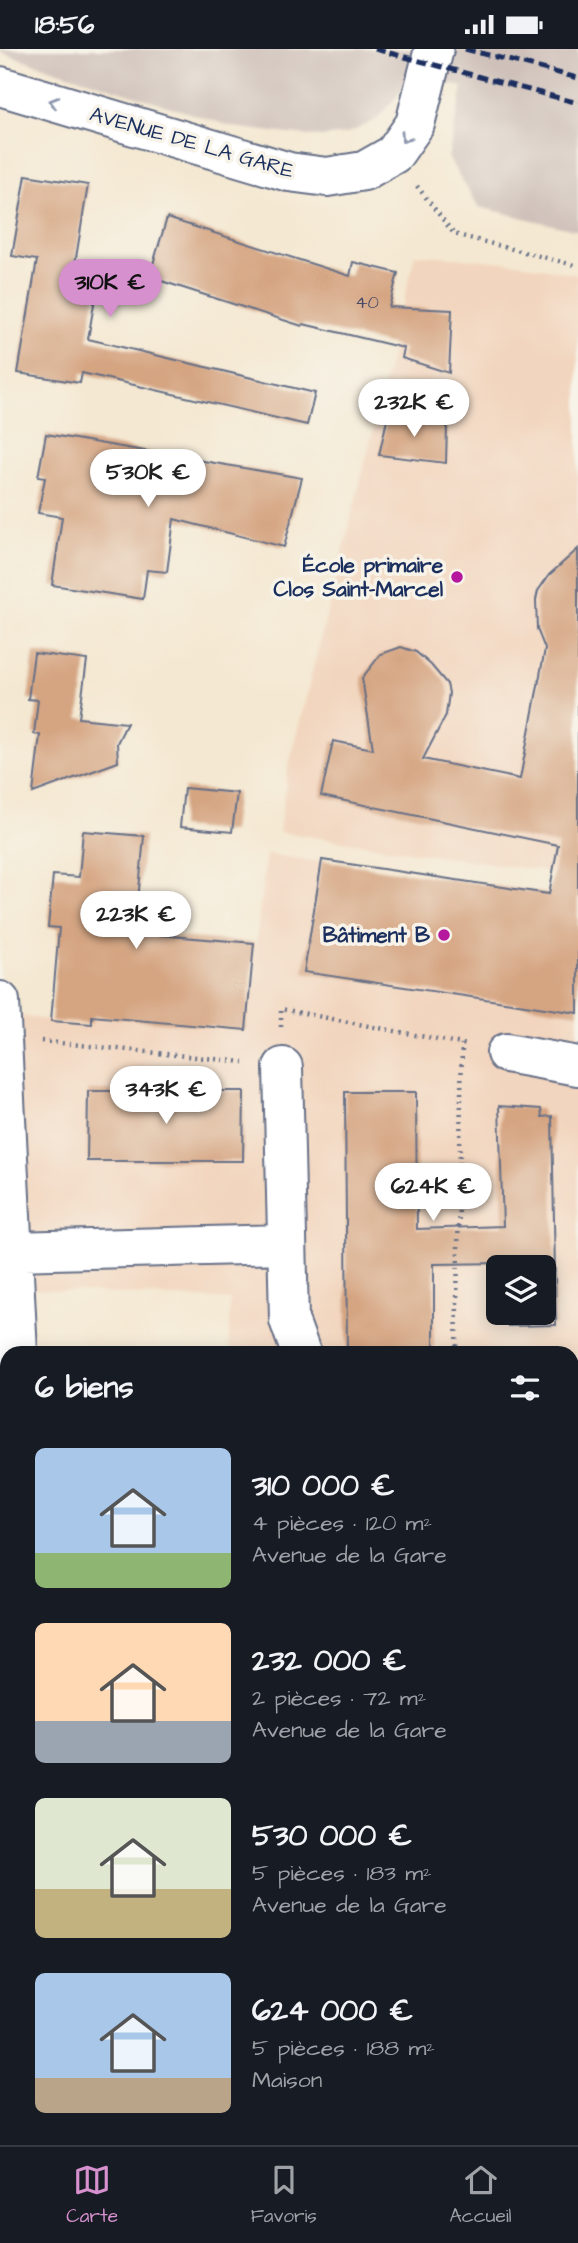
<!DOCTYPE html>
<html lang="fr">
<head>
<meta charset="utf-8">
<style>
	:root { --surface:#171b24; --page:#242831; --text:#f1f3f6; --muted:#9ea1a6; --line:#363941; --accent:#d690ce }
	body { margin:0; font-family:"Architects Daughter",sans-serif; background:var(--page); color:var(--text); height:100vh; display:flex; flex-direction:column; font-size:26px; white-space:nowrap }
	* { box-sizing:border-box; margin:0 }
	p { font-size:23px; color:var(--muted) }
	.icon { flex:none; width:38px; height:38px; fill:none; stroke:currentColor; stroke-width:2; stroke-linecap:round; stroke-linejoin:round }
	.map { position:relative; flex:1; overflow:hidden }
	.details { position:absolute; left:0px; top:1297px; width:579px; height:800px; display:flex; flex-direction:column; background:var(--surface); border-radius:21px 21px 0 0; box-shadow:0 4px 18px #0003 }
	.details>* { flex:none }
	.controls { position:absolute; left:486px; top:1206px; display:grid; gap:14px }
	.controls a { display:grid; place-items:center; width:70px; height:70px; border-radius:10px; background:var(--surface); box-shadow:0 4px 18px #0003; font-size:35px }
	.price { position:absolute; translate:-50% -60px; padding:0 16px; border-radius:24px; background:#fff; color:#222; font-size:23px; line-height:46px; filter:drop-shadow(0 2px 4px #0008) }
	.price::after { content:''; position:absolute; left:50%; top:42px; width:21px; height:16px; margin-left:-10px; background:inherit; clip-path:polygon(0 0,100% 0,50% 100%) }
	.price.selected { background:var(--accent); color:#111 }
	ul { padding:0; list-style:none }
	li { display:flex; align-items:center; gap:21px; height:175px; padding:0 35px }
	li span { display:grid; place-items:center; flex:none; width:196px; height:140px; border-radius:10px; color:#555 }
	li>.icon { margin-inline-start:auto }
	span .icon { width:84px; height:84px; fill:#fffc; stroke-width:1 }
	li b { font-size:30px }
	h2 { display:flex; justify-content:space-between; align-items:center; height:84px; padding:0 35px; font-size:30px }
	.status { display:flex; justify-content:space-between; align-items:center; height:49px; padding:0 35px; background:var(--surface); direction:ltr }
	.status svg { height:19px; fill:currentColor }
	.tab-bar { display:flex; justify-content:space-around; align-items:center; height:98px; border-top:2px solid var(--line); background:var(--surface); font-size:19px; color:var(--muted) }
	.tab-bar a { display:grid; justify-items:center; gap:4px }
	.tab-bar .selected { color:var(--accent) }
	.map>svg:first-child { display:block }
	.built { fill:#f2d5be; fill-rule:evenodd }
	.railway { fill:#cfc1ba }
	.park { fill:url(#park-crowns); stroke:#598275; stroke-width:2 }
	.building { fill:#d5a582 }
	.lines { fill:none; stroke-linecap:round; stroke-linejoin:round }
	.minor-casing { stroke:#677087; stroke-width:42 }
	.path { stroke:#677087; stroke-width:4.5; stroke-dasharray:2 5; stroke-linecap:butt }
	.minor { stroke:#fff; stroke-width:38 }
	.rail { stroke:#1b2f5e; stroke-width:5; stroke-dasharray:10 5; stroke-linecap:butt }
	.oneway { stroke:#8d97ae }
	.poi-dot { fill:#b5179e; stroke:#f7f3e8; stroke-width:2.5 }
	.labels { text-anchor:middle; stroke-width:7; stroke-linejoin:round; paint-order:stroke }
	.number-label { font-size:18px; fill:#4a4c67 }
	.street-label { font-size:21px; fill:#1b2f5e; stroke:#f7f3e8 }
	.poi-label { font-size:21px; font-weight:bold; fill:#1b2f5e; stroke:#f7f3e8; text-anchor:end }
</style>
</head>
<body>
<div class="status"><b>18:56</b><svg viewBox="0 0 49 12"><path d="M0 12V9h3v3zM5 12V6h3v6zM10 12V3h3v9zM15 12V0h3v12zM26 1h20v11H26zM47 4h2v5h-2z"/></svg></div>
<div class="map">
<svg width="578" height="2096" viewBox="0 0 578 2096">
	<defs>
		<pattern id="park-crowns" width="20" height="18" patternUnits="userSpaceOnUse" patternTransform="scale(1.75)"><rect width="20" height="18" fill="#97d68c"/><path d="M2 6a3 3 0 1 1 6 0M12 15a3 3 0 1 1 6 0" fill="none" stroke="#82b87b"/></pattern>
	</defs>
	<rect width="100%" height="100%" fill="#f7f3e8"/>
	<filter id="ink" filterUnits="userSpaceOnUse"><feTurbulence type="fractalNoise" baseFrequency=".0143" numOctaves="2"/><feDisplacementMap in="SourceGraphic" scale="14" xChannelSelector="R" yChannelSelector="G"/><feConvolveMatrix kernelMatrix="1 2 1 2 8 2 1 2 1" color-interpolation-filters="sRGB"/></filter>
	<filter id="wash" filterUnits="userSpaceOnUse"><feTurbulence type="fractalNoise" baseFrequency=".00686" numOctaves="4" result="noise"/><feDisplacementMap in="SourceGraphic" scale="28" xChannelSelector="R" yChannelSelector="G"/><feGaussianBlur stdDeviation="1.57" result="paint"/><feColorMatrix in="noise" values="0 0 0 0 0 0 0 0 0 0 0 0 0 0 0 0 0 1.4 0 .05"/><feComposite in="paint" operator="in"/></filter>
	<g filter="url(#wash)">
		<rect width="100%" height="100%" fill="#f4e8d2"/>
		<!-- built -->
		<path class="built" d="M415,205L517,214L578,226V827L279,783L289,715L368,402Z
			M266,805L578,850V2021L572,2020V1304H229L230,1251L15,1239L1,963L51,972L91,975L92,967L246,981ZM499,1218H544V1264H499Z"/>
		<!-- railway -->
		<path class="railway" d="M0,0H578V182L479,158L448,109L463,38L415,27L376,71L346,85L321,88L289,85L233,78L0,3Z"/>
		<!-- park -->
		<path class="park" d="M0,1989L7,1990V2090H30L31,2096H0Z
			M572,2020L578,2021V2096H80L79,2090H572Z"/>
		<g id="blocks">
			<!-- building -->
			<path class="building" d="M26,126L88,136L75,215L100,220L88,290L315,344L307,376L82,324L80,334L18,324L37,211L12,207Z
				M167,169L350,227L353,213L398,224L389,258L452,261L449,324L402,309L404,299L303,275L302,277L149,228Z
				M389,362L447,376L446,414L379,406Z
				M46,385L302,429L284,498L174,470L167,523L147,521L143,550L52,536L62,468L38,464L45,429L38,428Z
				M578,500V964L304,923L322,811L549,845L558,796L321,747L333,692L373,700L362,629L381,605L401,598L416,603L431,616L447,635L449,644L446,666L423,710L520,730L545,600L537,580L536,551L538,542L549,526Z
				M34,604L87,611L79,669L127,674L117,694L118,713L33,744L40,686L34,685L38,651L28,650Z
				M184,739L237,744L232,783L180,778Z
				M83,782L144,787L135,884L254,894L246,981L92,967V975L51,972L59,879L48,878L53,826L79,828Z
				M88,1042H244L243,1112H87Z
				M345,1043H416L417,1180L503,1177L499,1057L541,1060L542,1068L552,1067L556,1276L508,1277V1264H544V1218H505V1214L434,1215V1304H347Z"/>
		</g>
	</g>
	<g filter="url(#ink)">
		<use href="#blocks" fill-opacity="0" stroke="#677087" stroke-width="2"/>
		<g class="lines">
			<!-- minor casing -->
			<g class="minor-casing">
				<path id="minor" d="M0,37L289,123L327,128L364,122L394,105L415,75L434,0
					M0,952L18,1304
					M506,1004L578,1017
					M283,1018L289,1271L301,1304
					M13,1202L287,1195
					M572,1339H578
					M572,1842H578
					M572,1977H578
					M59,2090L60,2096"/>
			</g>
			<!-- path -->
			<path class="path" d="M417,137L454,185L578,217
				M281,978V960L467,996
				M41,992L244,1013
				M456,1304L462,995
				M0,2029L7,2035
				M175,2090L177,2096
				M487,2090L488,2096"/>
			<!-- minor -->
			<use href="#minor" class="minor"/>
			<!-- rail -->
			<path class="rail" d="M375,0L578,54
				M465,0L578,29"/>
		</g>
		<!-- one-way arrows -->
		<defs><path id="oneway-chevron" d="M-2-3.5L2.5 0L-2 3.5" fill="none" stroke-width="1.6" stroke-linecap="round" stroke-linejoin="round" transform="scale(1.75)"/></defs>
		<g class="oneway">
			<use href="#oneway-chevron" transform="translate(54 53) rotate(-163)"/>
			<use href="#oneway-chevron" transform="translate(405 89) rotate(125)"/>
		</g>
	</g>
	<!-- markers -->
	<g class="poi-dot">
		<circle cx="457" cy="528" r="7"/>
		<circle cx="444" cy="886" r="7"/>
	</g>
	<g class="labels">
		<!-- number labels -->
		<g class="number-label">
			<text x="367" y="259">40</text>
		</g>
		<!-- street labels -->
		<g class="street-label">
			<text transform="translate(192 93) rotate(16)" y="7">AVENUE DE LA GARE</text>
		</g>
		<!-- poi labels -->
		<g class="poi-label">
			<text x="443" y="523">École primaire<tspan x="443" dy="24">Clos Saint-Marcel</tspan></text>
			<text x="430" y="893">Bâtiment B</text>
		</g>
	</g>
</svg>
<div class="controls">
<a><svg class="icon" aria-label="layers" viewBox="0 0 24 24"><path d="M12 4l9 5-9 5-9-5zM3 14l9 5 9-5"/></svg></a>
</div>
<b class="price selected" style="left:110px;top:270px">310K €</b>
<b class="price" style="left:414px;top:390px">232K €</b>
<b class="price" style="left:148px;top:460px">530K €</b>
<b class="price" style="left:136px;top:902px">223K €</b>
<b class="price" style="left:166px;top:1077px">343K €</b>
<b class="price" style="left:433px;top:1174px">624K €</b>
<section class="details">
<h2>6 biens<svg class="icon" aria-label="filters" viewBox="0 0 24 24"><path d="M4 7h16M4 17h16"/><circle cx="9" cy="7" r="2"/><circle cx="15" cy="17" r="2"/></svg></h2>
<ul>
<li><span style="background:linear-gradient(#a9c7e8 75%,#8fb573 0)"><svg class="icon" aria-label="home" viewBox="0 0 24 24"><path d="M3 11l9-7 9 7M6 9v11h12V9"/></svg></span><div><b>310 000 €</b><p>4 pièces · 120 m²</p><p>Avenue de la Gare</p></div></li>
<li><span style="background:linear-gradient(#ffd9b3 70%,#9aa5b1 0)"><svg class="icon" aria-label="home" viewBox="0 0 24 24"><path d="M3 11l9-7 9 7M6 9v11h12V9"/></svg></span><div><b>232 000 €</b><p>2 pièces · 72 m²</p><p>Avenue de la Gare</p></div></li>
<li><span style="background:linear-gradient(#dfe7d0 65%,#c2b280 0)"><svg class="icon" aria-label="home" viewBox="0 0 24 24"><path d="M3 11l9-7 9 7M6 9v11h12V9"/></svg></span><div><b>530 000 €</b><p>5 pièces · 183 m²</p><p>Avenue de la Gare</p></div></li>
<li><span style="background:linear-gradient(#a9c7e8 75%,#b9a48a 0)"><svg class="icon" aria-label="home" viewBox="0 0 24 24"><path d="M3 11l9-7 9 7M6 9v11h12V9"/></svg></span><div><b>624 000 €</b><p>5 pièces · 188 m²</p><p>Maison</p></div></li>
</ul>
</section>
</div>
<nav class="tab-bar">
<a class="selected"><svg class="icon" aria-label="map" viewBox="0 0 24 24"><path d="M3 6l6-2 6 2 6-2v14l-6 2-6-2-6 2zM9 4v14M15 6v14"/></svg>Carte</a>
<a><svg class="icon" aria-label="saved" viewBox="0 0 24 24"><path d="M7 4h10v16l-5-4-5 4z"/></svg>Favoris</a>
<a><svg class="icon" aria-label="home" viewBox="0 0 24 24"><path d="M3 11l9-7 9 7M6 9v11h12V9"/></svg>Accueil</a>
</nav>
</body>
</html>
